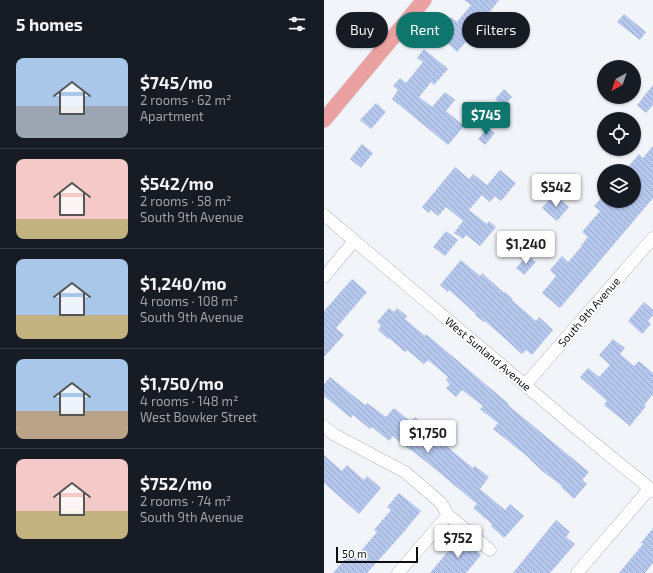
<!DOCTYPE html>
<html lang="en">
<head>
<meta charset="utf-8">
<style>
	:root { --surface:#171b24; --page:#242831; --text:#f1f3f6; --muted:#9ea1a6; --line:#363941; --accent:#0f766e }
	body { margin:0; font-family:"Exo 2",sans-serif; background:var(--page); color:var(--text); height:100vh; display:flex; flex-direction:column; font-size:15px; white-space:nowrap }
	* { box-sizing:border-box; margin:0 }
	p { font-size:13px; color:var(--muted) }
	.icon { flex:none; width:22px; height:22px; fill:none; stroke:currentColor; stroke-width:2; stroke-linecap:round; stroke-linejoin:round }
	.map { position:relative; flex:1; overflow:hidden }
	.panel { display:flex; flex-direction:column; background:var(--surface); width:324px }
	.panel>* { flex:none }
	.guide { position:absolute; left:12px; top:12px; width:257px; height:36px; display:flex; gap:8px }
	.needle { width:26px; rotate:220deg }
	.tools { position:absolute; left:273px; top:60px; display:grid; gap:8px }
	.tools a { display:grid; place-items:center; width:44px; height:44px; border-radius:50%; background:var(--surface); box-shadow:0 1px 3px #0004; font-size:20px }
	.scale { position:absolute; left:12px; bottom:10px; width:82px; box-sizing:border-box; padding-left:4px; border:2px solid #0e0f10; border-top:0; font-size:11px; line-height:14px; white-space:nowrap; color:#0e0f10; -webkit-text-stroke:3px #fff; paint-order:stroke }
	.price { position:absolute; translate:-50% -34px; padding:0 9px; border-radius:4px; background:#fff; color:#222; font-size:13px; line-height:26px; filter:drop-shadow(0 1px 2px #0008) }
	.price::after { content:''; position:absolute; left:50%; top:24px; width:12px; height:9px; margin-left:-6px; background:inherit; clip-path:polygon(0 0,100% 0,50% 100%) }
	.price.selected { background:var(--accent); color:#fff }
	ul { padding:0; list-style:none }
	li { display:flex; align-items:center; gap:12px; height:100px; padding:0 16px }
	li+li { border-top:1px solid var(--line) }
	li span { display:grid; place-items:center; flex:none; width:112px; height:80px; border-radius:8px; color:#555 }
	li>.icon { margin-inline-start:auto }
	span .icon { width:48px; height:48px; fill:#fffc; stroke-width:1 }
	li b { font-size:17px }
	h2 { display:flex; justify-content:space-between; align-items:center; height:48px; padding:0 16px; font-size:17px }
	.pill { padding:0 14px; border-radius:18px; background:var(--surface); box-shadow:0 1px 3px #0004; font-size:14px; line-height:36px }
	.pill.selected { background:var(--accent); color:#fff }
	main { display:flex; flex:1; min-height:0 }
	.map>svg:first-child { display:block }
	.building { fill:url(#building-back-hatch) }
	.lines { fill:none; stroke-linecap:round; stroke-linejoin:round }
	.minor-casing { stroke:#b7b9be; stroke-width:13 }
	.major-casing { stroke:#cfcfcf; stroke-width:16 }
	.minor { stroke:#fff; stroke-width:12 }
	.major { stroke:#eba0a1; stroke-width:15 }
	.labels { text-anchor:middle; stroke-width:4; stroke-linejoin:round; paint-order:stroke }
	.street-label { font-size:11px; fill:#0e0f10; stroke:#fff }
</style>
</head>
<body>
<main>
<section class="panel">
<h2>5 homes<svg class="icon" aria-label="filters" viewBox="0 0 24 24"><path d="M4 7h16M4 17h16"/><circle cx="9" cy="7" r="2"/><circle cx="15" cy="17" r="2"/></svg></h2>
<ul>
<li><span style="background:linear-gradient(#a9c7e8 60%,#9aa5b1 0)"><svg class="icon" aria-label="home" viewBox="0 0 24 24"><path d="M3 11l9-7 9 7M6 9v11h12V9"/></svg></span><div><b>$745/mo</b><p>2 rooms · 62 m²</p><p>Apartment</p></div></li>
<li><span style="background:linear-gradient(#f6c9c9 75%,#c2b280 0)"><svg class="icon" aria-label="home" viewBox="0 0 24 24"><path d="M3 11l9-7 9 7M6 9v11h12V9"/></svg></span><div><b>$542/mo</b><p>2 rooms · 58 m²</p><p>South 9th Avenue</p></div></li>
<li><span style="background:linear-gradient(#a9c7e8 70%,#c2b280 0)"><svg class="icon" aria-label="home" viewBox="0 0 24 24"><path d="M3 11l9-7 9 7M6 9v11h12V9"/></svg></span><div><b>$1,240/mo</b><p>4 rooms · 108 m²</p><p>South 9th Avenue</p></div></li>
<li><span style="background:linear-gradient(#a9c7e8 65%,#b9a48a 0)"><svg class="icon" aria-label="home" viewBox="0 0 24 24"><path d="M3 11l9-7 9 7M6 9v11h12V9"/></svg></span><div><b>$1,750/mo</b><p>4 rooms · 148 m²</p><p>West Bowker Street</p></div></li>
<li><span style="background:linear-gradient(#f6c9c9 65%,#c2b280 0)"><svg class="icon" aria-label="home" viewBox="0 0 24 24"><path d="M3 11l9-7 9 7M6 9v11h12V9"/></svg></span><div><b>$752/mo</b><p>2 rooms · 74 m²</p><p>South 9th Avenue</p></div></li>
</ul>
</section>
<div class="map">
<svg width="329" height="573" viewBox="0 0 329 573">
	<defs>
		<pattern id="building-back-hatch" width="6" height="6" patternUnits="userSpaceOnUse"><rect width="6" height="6" fill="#b6c7ee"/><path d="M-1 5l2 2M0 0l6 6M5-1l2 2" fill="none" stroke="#9baacb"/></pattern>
	</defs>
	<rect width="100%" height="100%" fill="#f1f4f9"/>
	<!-- building -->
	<path class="building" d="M140,0H175L158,22L155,19L144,31L148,35L133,52L118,38L125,30L120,26L127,17L133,22L147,5Z
		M300,14L322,32L316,40L293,22Z
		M100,49L124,69L110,85L107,82L95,97L108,107L121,92L131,100L122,111L140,126L124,145L68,99L74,90L69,86L76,78L82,83L99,62L93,58Z
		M329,85V105L322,113L313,105Z
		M180,89L188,97L179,106L171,99Z
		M52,103L62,112L47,129L36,120Z
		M164,128L171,133L161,145L154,139Z
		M38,144L49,153L37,168L26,159Z
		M329,146V198L236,308L218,293L232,276L226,270L238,256L244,262L258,246H257L264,237L258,232L276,211L270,206L278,197L280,198V201H310V171H306L303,168L315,154L319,158Z
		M131,167L145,179L149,174L163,185L176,170L192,183L177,201L171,196L166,202L158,195L145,210L163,224L165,221L172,227L156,246L142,235L139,239L130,233L139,221L122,207L114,216L107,210L105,213L98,207Z
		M230,194L245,207L233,221L218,208Z
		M122,231L134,240L121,256L109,247Z
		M204,255L212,262L200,275L192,268Z
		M137,260L156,276L158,273L180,293L181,292L189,299L188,300L212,321L215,317L229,330L208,355L202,350L198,354L161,321L160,322L151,315L152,314L125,290L124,292L116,285Z
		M28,279L43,292L12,328L20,335L0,357V311Z
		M320,302L329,310V315L324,321L327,324L318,334L304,321Z
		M65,308L70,312L73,308L83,316L81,319L101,336L102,334L185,404L184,405L265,472L258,480L263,484L250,499L237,487L238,486L217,470L204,457L169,429L174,423L156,409L159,406L138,390L132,397L122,388L126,384L122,380L124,377L104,360L100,364L83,350L81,352L65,338L64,339L54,330L57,326L53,322Z
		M289,339L301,348L296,354L310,366L315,361L329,373V394L320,405L322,406L306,426L280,405L283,401L256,377L264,368L275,377L286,365L275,355Z
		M6,377L41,405L43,403L62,417L70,408L87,422L91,417L108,432L109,430L124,442L121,445L149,468L151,466L165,477L156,489L181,510L186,504L200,516L180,538L167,526L168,524L149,508L153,504L105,464L87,450V451L69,436L65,441L48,427L46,429L29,415L27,418L0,396V384Z
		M0,455L18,471L23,465L40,480L43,476L57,488L35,514L0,483Z
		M75,493L97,511L78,534L43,573H9L26,553L31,558L53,532L50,530L67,510L63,507Z
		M232,520L246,532L242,537L251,544L239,558L226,573H189Z
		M329,528V563L321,573H295L319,544L317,543Z
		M136,537L157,555L142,573H106Z"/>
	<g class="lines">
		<!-- minor casing -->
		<g class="minor-casing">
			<path id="minor" d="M0,215L253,429L329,491
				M0,277L30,241
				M201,385L329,238
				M0,426L9,434L81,472L117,503L124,515L166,550
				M74,573L124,515
				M253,573L326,488"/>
		</g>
		<!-- major casing -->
		<g class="major-casing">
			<path id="major" d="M0,120L100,0"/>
		</g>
		<!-- minor -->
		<use href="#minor" class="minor"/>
		<!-- major -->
		<use href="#major" class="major"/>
	</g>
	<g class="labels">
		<!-- street labels -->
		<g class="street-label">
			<text transform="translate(265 312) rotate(-49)" y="4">South 9th Avenue</text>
			<text transform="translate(164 354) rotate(40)" y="4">West Sunland Avenue</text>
		</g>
	</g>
</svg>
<div class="tools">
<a><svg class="needle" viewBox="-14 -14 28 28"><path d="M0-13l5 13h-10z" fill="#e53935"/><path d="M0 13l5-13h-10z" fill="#9ea1a6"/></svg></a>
<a><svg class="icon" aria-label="locate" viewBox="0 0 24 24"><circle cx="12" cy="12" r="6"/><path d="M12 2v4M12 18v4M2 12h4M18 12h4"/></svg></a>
<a><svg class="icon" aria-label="layers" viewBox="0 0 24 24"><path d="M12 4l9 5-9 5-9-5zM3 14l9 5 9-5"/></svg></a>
</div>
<div class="scale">50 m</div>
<b class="price selected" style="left:162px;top:136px">$745</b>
<b class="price" style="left:232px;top:208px">$542</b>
<b class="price" style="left:202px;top:265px">$1,240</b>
<b class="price" style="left:104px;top:454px">$1,750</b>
<b class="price" style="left:134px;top:559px">$752</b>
<div class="guide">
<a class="pill">Buy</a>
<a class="pill selected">Rent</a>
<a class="pill">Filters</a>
</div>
</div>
</main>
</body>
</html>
